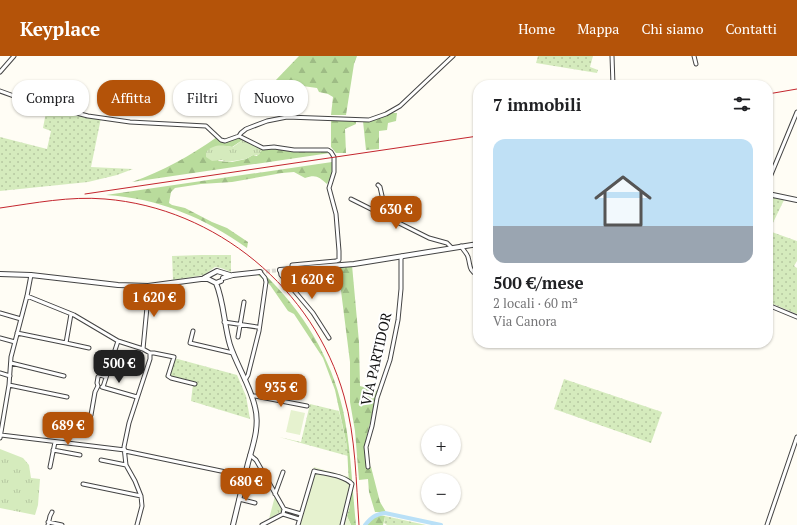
<!DOCTYPE html>
<html lang="it">
<head>
<meta charset="utf-8">
<style>
	:root { --surface:#fff; --page:#f2f2f2; --text:#202124; --muted:#757577; --line:#e0e0e0; --accent:#b45309 }
	body { margin:0; font-family:"PT Serif",serif; background:var(--page); color:var(--text); height:100vh; display:flex; flex-direction:column; font-size:15px; white-space:nowrap }
	* { box-sizing:border-box; margin:0 }
	p { font-size:13px; color:var(--muted) }
	.icon { flex:none; width:22px; height:22px; fill:none; stroke:currentColor; stroke-width:2; stroke-linecap:round; stroke-linejoin:round }
	.map { position:relative; flex:1; overflow:hidden }
	.details { position:absolute; left:473px; top:24px; width:300px; height:268px; display:flex; flex-direction:column; background:var(--surface); border-radius:16px; box-shadow:0 1px 3px #0004 }
	.details>* { flex:none }
	.hud { position:absolute; left:12px; top:24px; width:380px; height:36px; display:flex; gap:8px }
	.controls { position:absolute; left:421px; top:369px; display:grid; gap:8px }
	.controls a { display:grid; place-items:center; width:40px; height:40px; border-radius:50%; background:var(--surface); box-shadow:0 1px 3px #0004; font-size:20px }
	.price { position:absolute; translate:-50% -34px; padding:0 9px; border-radius:8px; background:var(--accent); color:#fff; font-size:13px; line-height:26px; filter:drop-shadow(0 1px 2px #0008) }
	.price::after { content:''; position:absolute; left:50%; top:24px; width:12px; height:9px; margin-left:-6px; background:inherit; clip-path:polygon(0 0,100% 0,50% 100%) }
	.price.selected { background:#222; color:#fff }
	ul { padding:0; list-style:none }
	li { display:grid; align-content:center; gap:8px; height:212px; padding:0 20px }
	li+li { border-top:1px solid var(--line) }
	li span { display:grid; place-items:center; height:124px; border-radius:12px; color:#555 }
	li>.icon { margin-inline-start:auto }
	span .icon { width:72px; height:72px; fill:#fffc; stroke-width:1 }
	li b { font-size:17px }
	h2 { display:flex; justify-content:space-between; align-items:center; height:48px; padding:0 20px; font-size:17px }
	.pill { padding:0 14px; border-radius:16px; background:var(--surface); box-shadow:0 1px 3px #0004; font-size:14px; line-height:36px }
	.pill.selected { background:var(--accent); color:#fff }
	header { display:flex; align-items:center; gap:24px; box-sizing:border-box; height:56px; padding:0 20px; background:var(--accent); color:#fff }
	header strong { font-size:19px }
	nav { display:flex; gap:22px; margin-inline-start:auto; font-size:14px }
	.map>svg:first-child { display:block }
	.grass { fill:url(#grass-dots) }
	.forest { fill:url(#forest-firs) }
	.park { fill:url(#park-tufts) }
	.pitch { fill:#e6f2cf }
	.lines { fill:none; stroke-linecap:round; stroke-linejoin:round }
	.canal { stroke:#b9e0f7; stroke-width:4 }
	.tertiary-tunnel { stroke:#dbdad3; stroke-width:4; stroke-dasharray:4 2; stroke-linecap:butt }
	.minor-casing { stroke:#444; stroke-width:5 }
	.tertiary-casing { stroke:#444; stroke-width:6 }
	.minor { stroke:#fff; stroke-width:3 }
	.tertiary { stroke:#fff; stroke-width:4 }
	.rail { stroke:#c4262e; stroke-width:1 }
	.labels { text-anchor:middle; stroke-width:4; stroke-linejoin:round; paint-order:stroke }
	.street-label { font-size:14px; fill:#111; stroke:#fff }
</style>
</head>
<body>
<header>
<strong>Keyplace</strong>
<nav><a>Home</a><a>Mappa</a><a>Chi siamo</a><a>Contatti</a></nav>
</header>
<div class="map">
<svg width="797" height="469" viewBox="0 0 797 469">
	<defs>
		<pattern id="grass-dots" width="8" height="8" patternUnits="userSpaceOnUse"><rect width="8" height="8" fill="#d5ebbd"/><path d="M2 2h.1M6 6h.1" fill="none" stroke="#b6c8a1" stroke-width="1.8" stroke-linecap="round"/></pattern>
		<pattern id="forest-firs" width="22" height="20" patternUnits="userSpaceOnUse"><rect width="22" height="20" fill="#b9dc9c"/><path d="M5 1l3.5 6h-7zM16 11l3.5 6h-7z" fill="#9ebc85"/></pattern>
		<pattern id="park-tufts" width="24" height="20" patternUnits="userSpaceOnUse"><rect width="24" height="20" fill="#d5ebbd"/><path d="M3 7l-1-3M5 7V3M7 7l1-3M15 17l-1-3M17 17v-4M19 17l1-3" fill="none" stroke="#b6c8a1"/></pattern>
	</defs>
	<rect width="100%" height="100%" fill="#fffdf5"/>
	<!-- grass -->
	<path class="grass" d="M538,0H593L590,11L598,14L597,17L536,7Z
		M47,51L75,59L101,62L91,111L133,113L117,119L88,126L0,135V81L47,93L51,75L43,72Z
		M768,140L784,144L769,175L797,185V205L794,210L797,212V258L768,246Z
		M201,199H231V216L221,212L215,211L204,219L173,224L172,200Z
		M174,302L237,319L246,340L250,363L191,345L193,328L165,321Z
		M564,323L662,356L651,387L554,353Z
		M310,348L339,355L347,390L348,400L279,381L301,386Z
		M385,460L426,469H387L384,467Z"/>
	<!-- forest -->
	<path class="forest" d="M299,0H357L354,8L346,59H331L333,41L328,38L319,36L317,32L274,26Z
		M392,57H397L396,65L388,67L387,74L379,75V93L366,94L363,65L377,63Z
		M331,64L356,65V68L345,73L346,97H336L331,91Z
		M217,81L220,84H231L238,82L244,83L232,91L226,90L218,105L232,106L246,103L253,99L257,100L263,92L309,96H327L330,97L132,126C163,115 190,100 217,81Z
		M332,106L333,117L327,128C319,121 316,118 305,122L294,116L282,117L232,126L201,128L175,132L171,136L169,147L172,149L185,152L212,166L227,172L248,186L247,192C205,162 158,142 106,139Z
		M352,209L359,286L360,330L378,335L366,383L369,410L371,411L380,446L386,456H375L369,436L368,423L359,424L355,375L350,346V306L338,211Z
		M264,218C303,255 331,301 343,354C351,391 352,431 356,469H351L347,460L350,450L347,390L335,334L323,302L294,258L288,255L270,229L258,219Z
		M377,459L385,460L383,469H366L373,462Z"/>
	<!-- park -->
	<path class="park" d="M244,83L263,92L259,99H253L246,103L227,106L222,104L212,105L206,101V96C214,88 221,89 233,91Z
		M0,393L23,402L29,409L31,422L40,423L38,449L35,459L0,452Z
		M275,440L282,455L269,463Z"/>
	<!-- pitch -->
	<path class="pitch" d="M291,354L305,357L300,379L286,376Z
		M314,411L349,421L350,450L347,460L351,469H299Z"/>
	<g class="lines">
		<!-- canal -->
		<path class="canal" d="M365,469C371,462 375,458 385,457L441,469"/>
		<!-- tertiary-tunnel -->
		<path class="tertiary-tunnel" d="M260,216L280,214"/>
		<!-- minor casing -->
		<g class="minor-casing">
			<path id="minor" d="M612,0L613,29
				M694,0L696,8
				M0,16L14,0
				M0,35L25,44L88,60L130,66L206,70L221,84L225,85L239,80L263,92L274,91L294,94H328L331,96L334,101V116L329,132L336,158L339,195V204L336,205L292,209V213
				M239,80L241,77L246,73L267,65L287,61L369,64L386,58L400,50L453,0
				M768,126L797,56
				M378,129L380,131L385,153L386,160
				M351,143L429,182L447,187L451,191
				M461,190C463,194 467,197 468,201C471,211 468,213 478,220
				M280,214L281,219L313,257L329,282
				M27,240L74,259L118,285L143,293L150,297H154L174,301L168,320L171,322L195,328
				M768,249L797,261
				M0,257L21,263
				M224,266L257,271
				M193,275L190,287L233,297
				M17,277L66,287L71,258
				M238,281L244,246
				M0,282L15,286
				M66,287L89,292
				M143,293L149,230
				M11,307L64,320
				M0,317L10,320
				M245,324L248,319L259,275L266,226L265,222L260,216
				M9,329L67,341
				M102,331L137,341
				M103,331L118,285
				M252,340H255L307,350
				M91,359L95,336L98,330L97,327L98,321L100,319L106,321
				M1,379L125,394
				M0,382L9,329L11,301L27,240L31,219
				M53,394L80,399
				M125,395L245,420
				M250,399L256,404L284,453L301,458
				M101,404L126,409
				M50,411L55,386
				M368,411L366,391L372,370L377,342L390,304L398,264L401,233V203L402,200
				M83,428L141,440
				M275,438L283,416
				M239,443L255,447
				M283,458L299,463
				M48,466L62,469
				M48,469L50,460L52,456
				M137,469L142,450L141,440L135,425L126,409L124,391L129,367L150,303V297
				M262,469L283,458L284,453
				M298,469L314,415C325,418 344,419 352,428L342,469
				M767,469L797,381"/>
		</g>
		<!-- tertiary casing -->
		<g class="tertiary-casing">
			<path id="tertiary" d="M768,138L797,144
				M280,214L354,208L478,188
				M0,218L31,219L118,229L148,230L201,223H208L216,227L221,225
				M204,222L217,215L230,219
				M223,222L233,219L260,216
				M216,227C224,246 224,269 230,289C237,310 250,329 255,351C260,370 253,389 248,407C243,428 238,448 233,469"/>
		</g>
		<!-- minor -->
		<use href="#minor" class="minor"/>
		<!-- tertiary -->
		<use href="#tertiary" class="tertiary"/>
		<!-- rail -->
		<path class="rail" d="M768,38L797,33
			M85,138L478,80
			M0,152C35,147 70,140 105,143C216,152 314,233 344,340C356,382 356,426 359,469"/>
	</g>
	<g class="labels">
		<!-- street labels -->
		<g class="street-label">
			<text transform="translate(376 303) rotate(-77)" y="5">VIA PARTIDOR</text>
		</g>
	</g>
</svg>
<div class="controls">
<a>+</a>
<a>−</a>
</div>
<b class="price" style="left:396px;top:174px">630 €</b>
<b class="price" style="left:312px;top:244px">1 620 €</b>
<b class="price" style="left:154px;top:262px">1 620 €</b>
<b class="price selected" style="left:119px;top:328px">500 €</b>
<b class="price" style="left:281px;top:352px">935 €</b>
<b class="price" style="left:68px;top:390px">689 €</b>
<b class="price" style="left:246px;top:446px">680 €</b>
<div class="hud">
<a class="pill">Compra</a>
<a class="pill selected">Affitta</a>
<a class="pill">Filtri</a>
<a class="pill">Nuovo</a>
</div>
<section class="details">
<h2>7 immobili<svg class="icon" aria-label="filters" viewBox="0 0 24 24"><path d="M4 7h16M4 17h16"/><circle cx="9" cy="7" r="2"/><circle cx="15" cy="17" r="2"/></svg></h2>
<ul>
<li><span style="background:linear-gradient(#bfe0f5 70%,#9aa5b1 0)"><svg class="icon" aria-label="home" viewBox="0 0 24 24"><path d="M3 11l9-7 9 7M6 9v11h12V9"/></svg></span><div><b>500 €/mese</b><p>2 locali · 60 m²</p><p>Via Canora</p></div></li>
</ul>
</section>
</div>
</body>
</html>
